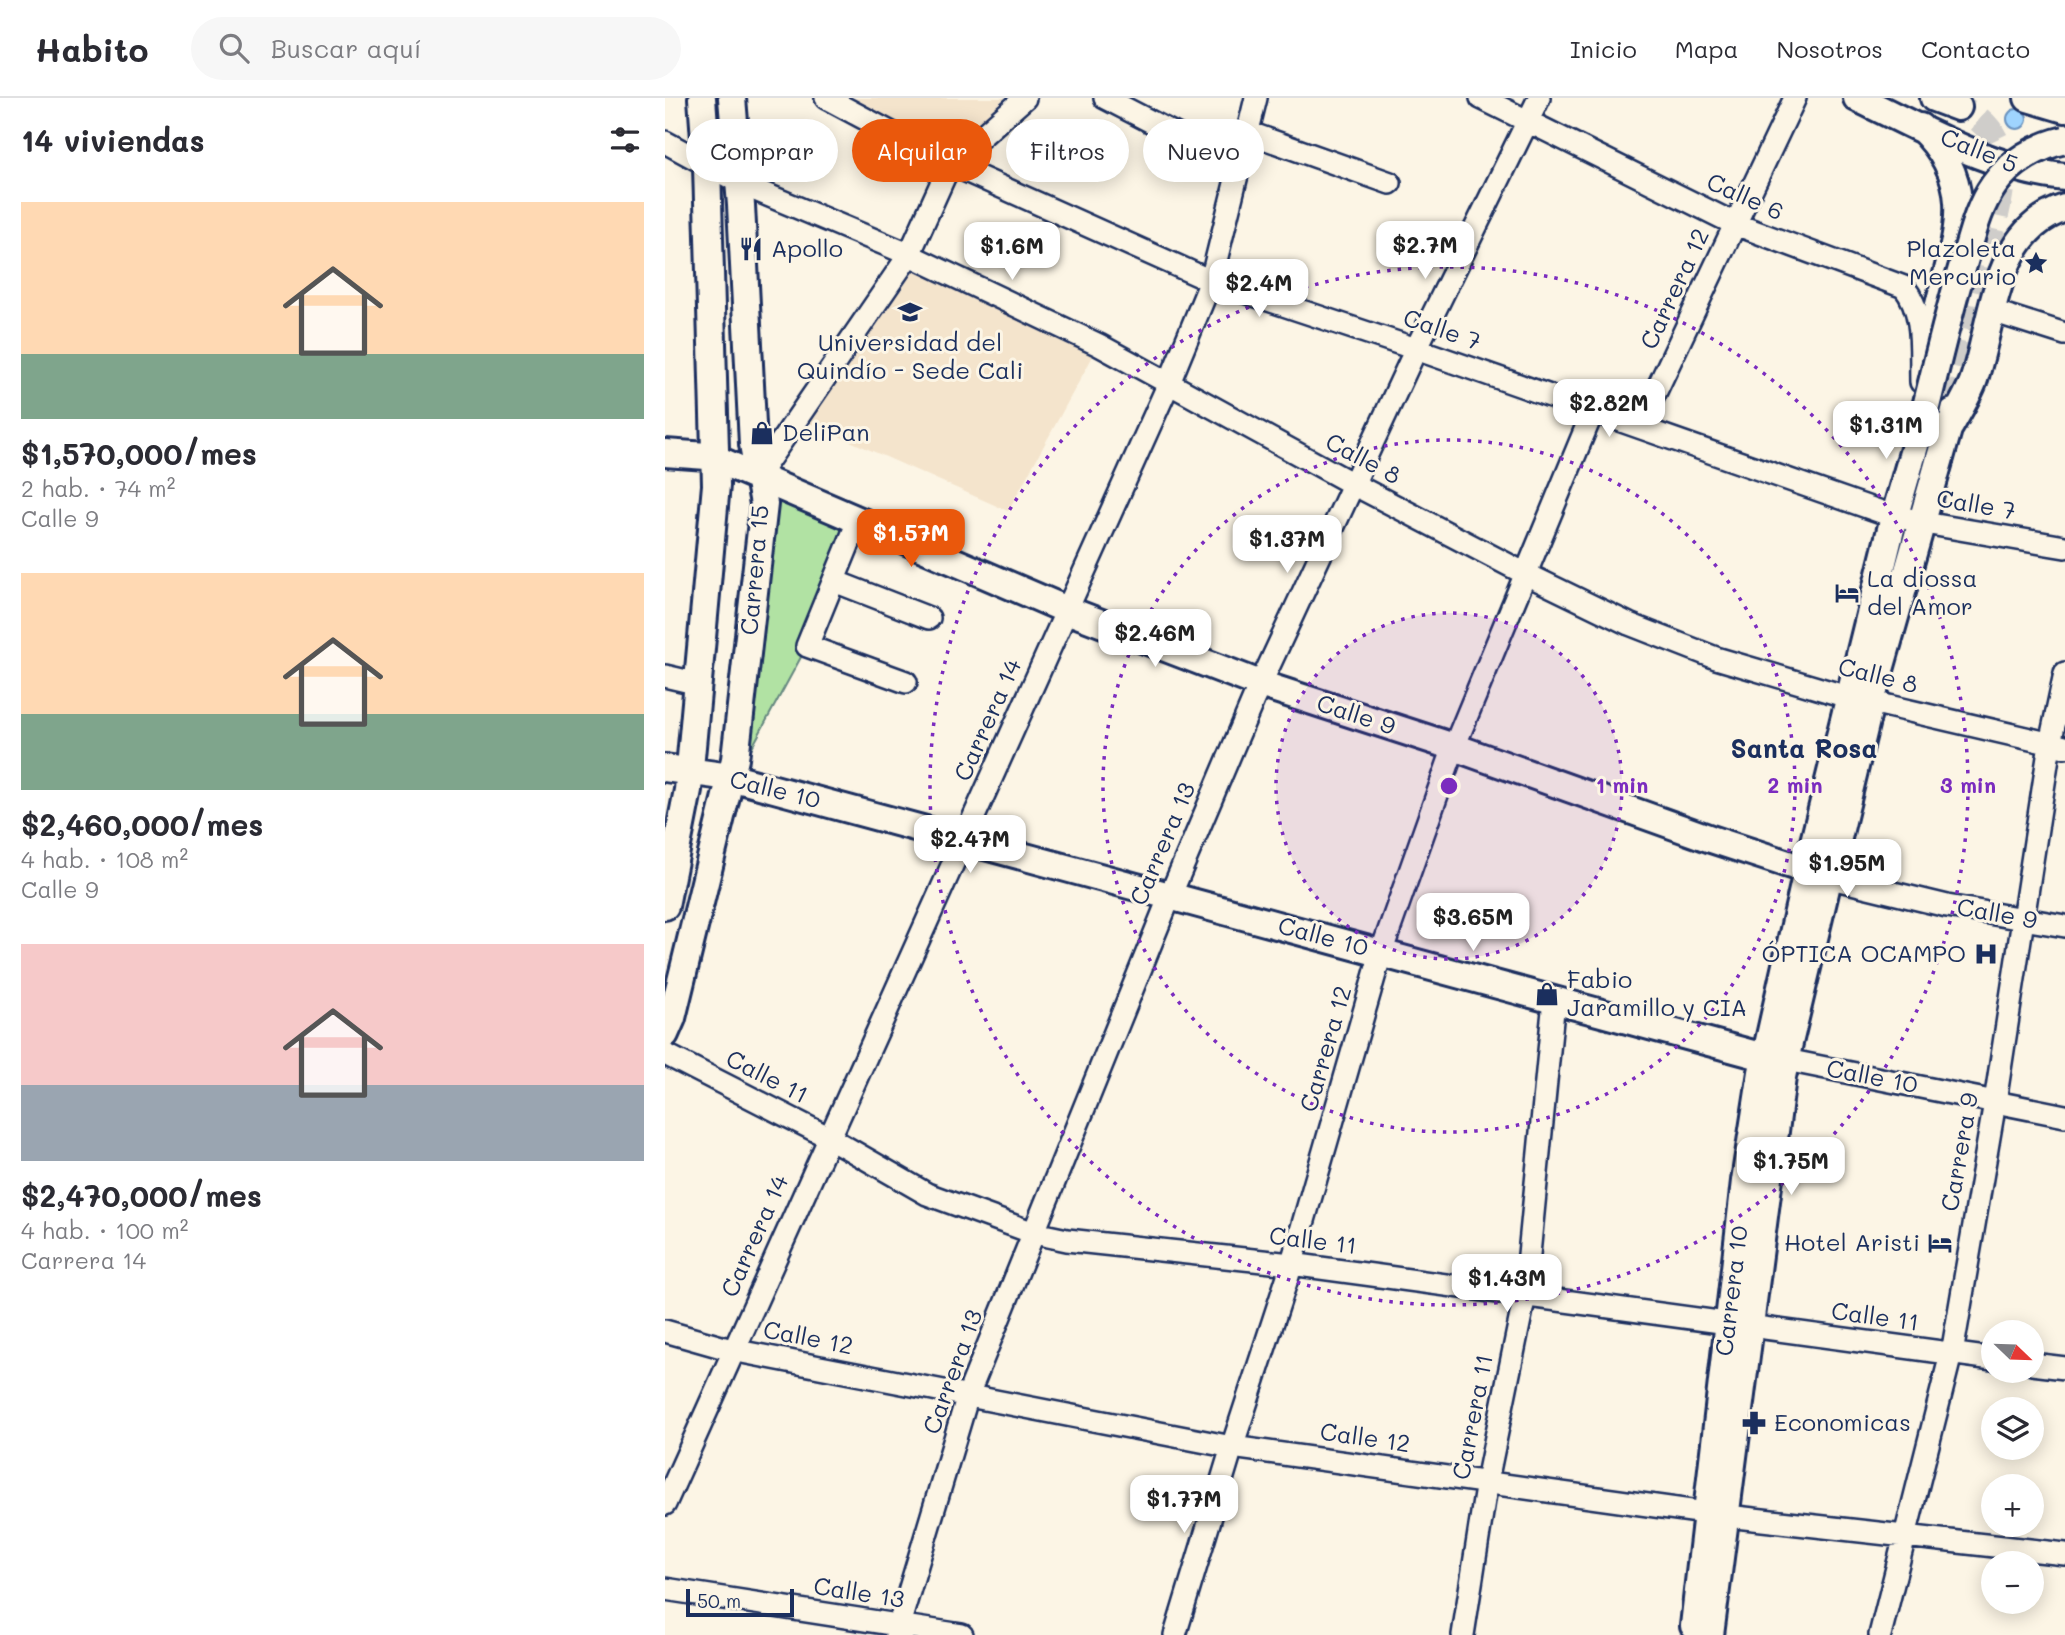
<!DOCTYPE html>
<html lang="es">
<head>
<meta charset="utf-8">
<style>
	:root { --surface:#fff; --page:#f7f7f7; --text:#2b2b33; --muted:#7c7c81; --line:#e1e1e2; --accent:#ea580c }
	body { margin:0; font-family:Mali,sans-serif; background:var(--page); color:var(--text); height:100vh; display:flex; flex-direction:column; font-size:26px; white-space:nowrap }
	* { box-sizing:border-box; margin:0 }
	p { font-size:23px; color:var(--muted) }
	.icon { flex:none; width:38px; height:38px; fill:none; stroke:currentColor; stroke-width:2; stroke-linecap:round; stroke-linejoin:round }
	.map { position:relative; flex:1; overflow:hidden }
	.details { display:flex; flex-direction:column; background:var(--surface); width:665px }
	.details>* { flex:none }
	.guide { position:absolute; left:21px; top:21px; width:665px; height:63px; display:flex; gap:14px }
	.needle { width:46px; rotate:113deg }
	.controls { position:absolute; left:1316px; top:1222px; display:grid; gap:14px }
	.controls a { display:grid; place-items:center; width:63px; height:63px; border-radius:50%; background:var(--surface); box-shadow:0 4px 18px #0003; font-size:35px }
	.scale { position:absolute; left:21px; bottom:18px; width:108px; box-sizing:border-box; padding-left:7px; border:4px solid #1b2f5e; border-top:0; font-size:19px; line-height:24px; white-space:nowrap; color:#1b2f5e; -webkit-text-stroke:5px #fcf5e5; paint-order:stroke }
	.price { position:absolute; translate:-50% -60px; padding:0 16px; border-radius:14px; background:#fff; color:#222; font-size:23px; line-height:46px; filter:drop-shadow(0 2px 4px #0008) }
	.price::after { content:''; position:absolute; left:50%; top:42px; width:21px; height:16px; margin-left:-10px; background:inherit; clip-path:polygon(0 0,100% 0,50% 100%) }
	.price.current { background:var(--accent); color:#fff }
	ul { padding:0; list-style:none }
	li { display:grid; align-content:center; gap:14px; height:371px; padding:0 21px }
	li span { display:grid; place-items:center; height:217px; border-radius:0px; color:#555 }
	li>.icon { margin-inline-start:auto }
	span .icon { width:126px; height:126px; fill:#fffc; stroke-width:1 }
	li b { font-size:30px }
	h2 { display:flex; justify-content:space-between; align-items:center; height:84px; padding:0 21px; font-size:30px }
	.pill { padding:0 24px; border-radius:32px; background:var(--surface); box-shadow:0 4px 18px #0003; font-size:24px; line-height:63px }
	.pill.current { background:var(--accent); color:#fff }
	header { display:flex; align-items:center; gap:42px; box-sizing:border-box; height:98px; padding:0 35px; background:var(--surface); border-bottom:2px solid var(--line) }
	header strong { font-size:33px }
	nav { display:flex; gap:38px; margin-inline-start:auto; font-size:24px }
	.search { width:490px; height:63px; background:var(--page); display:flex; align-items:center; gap:18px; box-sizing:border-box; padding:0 24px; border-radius:38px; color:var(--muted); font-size:26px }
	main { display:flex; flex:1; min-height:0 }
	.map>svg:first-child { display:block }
	.built { fill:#f4e4cc }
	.green { fill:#b1e2a3; stroke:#668880; stroke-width:2 }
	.water { fill:#9fd4fe; stroke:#6a92be; stroke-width:2 }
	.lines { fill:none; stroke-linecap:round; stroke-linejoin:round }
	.major-tunnel { stroke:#cfcdca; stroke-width:26; stroke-dasharray:26 13; stroke-linecap:butt }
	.minor-casing { stroke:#1b2f5e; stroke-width:26 }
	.major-casing { stroke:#1b2f5e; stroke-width:32 }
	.minor { stroke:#fcf5e5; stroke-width:21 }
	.major { stroke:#fcf5e5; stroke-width:26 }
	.major-bridge-casing { stroke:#1b2f5e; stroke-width:32; stroke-linecap:butt }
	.major-bridge { stroke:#fcf5e5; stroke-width:26 }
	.ring { fill:none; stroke:#7b2cbf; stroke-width:3.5; stroke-dasharray:3.5 7 }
	.labels { text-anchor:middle; stroke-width:6; stroke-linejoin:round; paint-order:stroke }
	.street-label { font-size:24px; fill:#1b2f5e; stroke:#fcf5e5 }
	.poi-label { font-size:24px; fill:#1b2f5e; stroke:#fcf5e5; text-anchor:start }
	.neighbourhood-label { font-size:26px; font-weight:bold; fill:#1b2f5e; stroke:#fcf5e5 }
	.centre { fill:#7b2cbf; stroke:#fcf5e5; stroke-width:3.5 }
	.ring-label { font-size:21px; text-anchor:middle; font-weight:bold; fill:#7b2cbf; stroke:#fcf5e5; stroke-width:6; stroke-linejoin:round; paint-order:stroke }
</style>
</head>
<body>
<header>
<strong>Habito</strong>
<div class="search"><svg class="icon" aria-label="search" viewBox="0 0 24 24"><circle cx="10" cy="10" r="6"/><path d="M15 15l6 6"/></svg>Buscar aquí</div>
<nav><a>Inicio</a><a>Mapa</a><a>Nosotros</a><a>Contacto</a></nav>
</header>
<main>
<section class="details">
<h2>14 viviendas<svg class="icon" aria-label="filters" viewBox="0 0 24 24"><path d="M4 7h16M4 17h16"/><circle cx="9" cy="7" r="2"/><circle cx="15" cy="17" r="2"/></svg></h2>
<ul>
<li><span style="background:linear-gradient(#ffd9b3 70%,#7fa58c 0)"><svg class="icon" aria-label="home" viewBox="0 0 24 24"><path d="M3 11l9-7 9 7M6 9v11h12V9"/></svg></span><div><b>$1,570,000/mes</b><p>2 hab. · 74 m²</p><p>Calle 9</p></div></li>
<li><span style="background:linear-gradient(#ffd9b3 65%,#7fa58c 0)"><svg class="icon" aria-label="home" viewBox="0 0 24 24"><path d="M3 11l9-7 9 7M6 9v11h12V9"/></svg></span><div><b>$2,460,000/mes</b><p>4 hab. · 108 m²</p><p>Calle 9</p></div></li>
<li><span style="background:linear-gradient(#f6c9c9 65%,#9aa5b1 0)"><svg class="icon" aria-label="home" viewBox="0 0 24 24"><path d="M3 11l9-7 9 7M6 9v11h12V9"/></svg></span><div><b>$2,470,000/mes</b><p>4 hab. · 100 m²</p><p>Carrera 14</p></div></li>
</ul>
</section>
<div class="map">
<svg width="1400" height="1537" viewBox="0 0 1400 1537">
	<rect width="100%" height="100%" fill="#fcf5e5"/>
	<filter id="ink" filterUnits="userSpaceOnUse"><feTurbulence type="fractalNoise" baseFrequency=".0143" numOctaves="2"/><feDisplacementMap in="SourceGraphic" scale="14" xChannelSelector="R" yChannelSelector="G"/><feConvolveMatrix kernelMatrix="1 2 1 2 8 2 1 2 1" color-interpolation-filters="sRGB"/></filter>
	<g filter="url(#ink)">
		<!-- built -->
		<path class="built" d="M161,0H360L285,66Z
			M244,157L434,247L343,413L133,320Z"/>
		<!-- green -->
		<path class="green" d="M92,379L193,423L142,548L80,662Z"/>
		<!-- water -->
		<path class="water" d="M1342 21a10 10 0 1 1 20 0a10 10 0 1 1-20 0Z"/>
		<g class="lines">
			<!-- major-tunnel -->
			<path class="major-tunnel" d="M1290,309L1334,103C1342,60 1336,28 1293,9"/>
			<!-- minor casing -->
			<g class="minor-casing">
				<path id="minor" d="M161,0L285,66L546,183L751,251L1222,416L1265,426L1400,449
					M440,0L574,69
					M816,0L1070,126L1239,189C1260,215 1255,252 1256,284
					M582,34L725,85
					M0,44L81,88L236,153L434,247L688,386L861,476L964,526L1051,560L1176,597L1400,649
					M1327,213L1400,236
					M974,329L1130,0
					M92,379L244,157L285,66L360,0
					M193,423L142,548L241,584
					M169,483L264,520
					M0,578L34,586
					M1162,779L1282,808L1400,828
					M0,956L163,1039L262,1096L369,1135L402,1142L626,1166L1328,1261
					M1121,962L1400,1018
					M0,1233L67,1252L567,1349L1062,1418L1400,1456
					M1367,1266L1400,1270
					M0,1406L504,285L546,183L591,0
					M0,1491L297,1537
					M231,1537L303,1297L505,798L589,600L751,251L874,0
					M510,1537L567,1349L623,1178L716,855L789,649L928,313
					M798,1537L822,1383L860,1197L889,902
					M1215,1537L1289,1244L1330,1004L1385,646L1400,575"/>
			</g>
			<!-- major casing -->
			<g class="major-casing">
				<path id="major" d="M1192,0C1258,31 1327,72 1400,79
					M1269,0L1293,9
					M1363,0L1400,11
					M1255,29C1318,89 1288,145 1271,219
					M1285,328C1293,314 1302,299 1308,284C1329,224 1328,133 1400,110
					M0,355L42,358L51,361L402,512L595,586L789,649L1046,741L1157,777
					M0,670L65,679L1088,956L1115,961
					M0,808L23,692L51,387L42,68L37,0
					M0,936L7,920L70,661L99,406L88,346L76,107L67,0
					M1029,1528L1080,1083L1097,974L1145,760L1227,427L1260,313
					M1045,1537L1117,979L1124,945L1203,614L1288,314"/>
			</g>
			<!-- minor -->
			<use href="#minor" class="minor"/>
			<!-- major -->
			<use href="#major" class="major"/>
			<!-- major-bridge casing -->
			<g class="major-bridge-casing">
				<path id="major-bridge" d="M1260,313C1273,261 1285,208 1301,157C1308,133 1314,108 1329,87C1345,64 1373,48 1400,42"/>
			</g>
			<!-- major-bridge -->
			<use href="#major-bridge" class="major-bridge"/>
		</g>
	</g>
	<!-- distance rings -->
	<circle cx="784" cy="688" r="173" fill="#7b2cbf" fill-opacity=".12"/>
	<g class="ring">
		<circle cx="784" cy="688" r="173"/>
		<circle cx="784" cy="688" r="346"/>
		<circle cx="784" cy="688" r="519"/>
	</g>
	<!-- icons -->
	<defs>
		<g id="restaurant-bare" transform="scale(1.89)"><path d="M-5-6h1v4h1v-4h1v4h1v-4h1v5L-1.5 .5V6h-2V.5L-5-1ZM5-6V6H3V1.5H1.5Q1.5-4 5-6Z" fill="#1b2f5e" stroke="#fcf5e5" stroke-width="2.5" paint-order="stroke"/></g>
		<g id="sight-bare" transform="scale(1.89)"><path d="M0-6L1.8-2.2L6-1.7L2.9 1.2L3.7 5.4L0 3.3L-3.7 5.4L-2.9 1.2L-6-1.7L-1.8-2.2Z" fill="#1b2f5e" stroke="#fcf5e5" stroke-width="2.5" paint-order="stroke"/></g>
		<g id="university-bare" transform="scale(1.89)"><path d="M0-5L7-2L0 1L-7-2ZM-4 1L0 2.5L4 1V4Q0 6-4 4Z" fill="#1b2f5e" stroke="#fcf5e5" stroke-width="2.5" paint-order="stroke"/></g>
		<g id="shop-bare" transform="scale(1.89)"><path d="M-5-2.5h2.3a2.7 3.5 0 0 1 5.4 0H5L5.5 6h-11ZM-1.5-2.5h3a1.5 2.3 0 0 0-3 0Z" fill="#1b2f5e" stroke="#fcf5e5" stroke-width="2.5" paint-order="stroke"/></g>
		<g id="hotel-bare" transform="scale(1.89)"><path d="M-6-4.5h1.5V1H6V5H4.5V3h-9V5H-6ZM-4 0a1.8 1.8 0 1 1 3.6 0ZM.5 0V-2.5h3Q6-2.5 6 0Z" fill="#1b2f5e" stroke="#fcf5e5" stroke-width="2.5" paint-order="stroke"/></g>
		<g id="hospital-bare" transform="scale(1.89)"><path d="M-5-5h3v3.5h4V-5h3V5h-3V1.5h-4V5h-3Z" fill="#1b2f5e" stroke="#fcf5e5" stroke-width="2.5" paint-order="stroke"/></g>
		<g id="pharmacy-bare" transform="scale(1.89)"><path d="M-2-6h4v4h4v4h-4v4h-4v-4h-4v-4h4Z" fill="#1b2f5e" stroke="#fcf5e5" stroke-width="2.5" paint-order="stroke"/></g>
	</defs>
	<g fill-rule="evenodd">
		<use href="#restaurant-bare" x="86" y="151"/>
		<use href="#sight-bare" x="1371" y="165"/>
		<use href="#university-bare" x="245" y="214"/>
		<use href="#shop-bare" x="97" y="335"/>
		<use href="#hotel-bare" x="1182" y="495"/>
		<use href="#hospital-bare" x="1321" y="856"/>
		<use href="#shop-bare" x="882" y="896"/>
		<use href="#hotel-bare" x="1275" y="1145"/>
		<use href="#pharmacy-bare" x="1089" y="1325"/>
	</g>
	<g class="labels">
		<!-- street labels -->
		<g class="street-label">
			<text transform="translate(1314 53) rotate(22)" y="8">Calle 5</text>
			<text transform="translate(1080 99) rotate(24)" y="8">Calle 6</text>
			<text transform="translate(1010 191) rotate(-65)" y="8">Carrera 12</text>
			<text transform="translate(777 232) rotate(19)" y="8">Calle 7</text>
			<text transform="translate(698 361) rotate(28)" y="8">Calle 8</text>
			<text transform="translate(1311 407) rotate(10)" y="8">Calle 7</text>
			<text transform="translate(90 472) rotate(-85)" y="8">Carrera 15</text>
			<text transform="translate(1213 578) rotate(14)" y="8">Calle 8</text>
			<text transform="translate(691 617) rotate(18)" y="8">Calle 9</text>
			<text transform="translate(323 622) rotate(-66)" y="8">Carrera 14</text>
			<text transform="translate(110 692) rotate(14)" y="8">Calle 10</text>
			<text transform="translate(498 746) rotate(-67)" y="8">Carrera 13</text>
			<text transform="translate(1332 816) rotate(10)" y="8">Calle 9</text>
			<text transform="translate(658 839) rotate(15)" y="8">Calle 10</text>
			<text transform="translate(661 951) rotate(-74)" y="8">Carrera 12</text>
			<text transform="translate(102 979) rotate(27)" y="8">Calle 11</text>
			<text transform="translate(1207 979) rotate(11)" y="8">Calle 10</text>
			<text transform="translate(1295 1054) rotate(-80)" y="8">Carrera 9</text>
			<text transform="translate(90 1138) rotate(-66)" y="8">Carrera 14</text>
			<text transform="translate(648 1143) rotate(7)" y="8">Calle 11</text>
			<text transform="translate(1067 1193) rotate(-83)" y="8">Carrera 10</text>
			<text transform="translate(1210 1219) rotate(8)" y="8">Calle 11</text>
			<text transform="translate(143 1240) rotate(11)" y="8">Calle 12</text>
			<text transform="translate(288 1274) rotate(-70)" y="8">Carrera 13</text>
			<text transform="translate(808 1319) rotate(-79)" y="8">Carrera 11</text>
			<text transform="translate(700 1340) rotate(8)" y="8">Calle 12</text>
			<text transform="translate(194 1495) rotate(9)" y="8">Calle 13</text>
		</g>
		<!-- poi labels -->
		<g class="poi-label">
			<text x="106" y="159">Apollo</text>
			<text x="1351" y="159" text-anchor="end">Plazoleta<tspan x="1351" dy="28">Mercurio</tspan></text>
			<text x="245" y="253" text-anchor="middle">Universidad del<tspan x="245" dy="28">Quindío - Sede Cali</tspan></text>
			<text x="117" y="343">DeliPan</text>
			<text x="1202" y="489">La diossa<tspan x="1202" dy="28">del Amor</tspan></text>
			<text x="1301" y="864" text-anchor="end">ÓPTICA OCAMPO</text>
			<text x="902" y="890">Fabio<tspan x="902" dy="28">Jaramillo y CIA</tspan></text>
			<text x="1255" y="1153" text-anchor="end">Hotel Aristi</text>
			<text x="1109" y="1333">Economicas</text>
		</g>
		<!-- neighbourhood labels -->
		<g class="neighbourhood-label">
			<text x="1139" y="660">Santa Rosa</text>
		</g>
	</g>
	<circle cx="784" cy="688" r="10" class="centre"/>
	<g class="ring-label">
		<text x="957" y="695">1 min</text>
		<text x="1130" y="695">2 min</text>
		<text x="1303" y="695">3 min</text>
	</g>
</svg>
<div class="controls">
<a><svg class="needle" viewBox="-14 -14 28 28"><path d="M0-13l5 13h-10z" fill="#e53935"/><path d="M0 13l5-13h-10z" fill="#7c7c81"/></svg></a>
<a><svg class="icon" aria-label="layers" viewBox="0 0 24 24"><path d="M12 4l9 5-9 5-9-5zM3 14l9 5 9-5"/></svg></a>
<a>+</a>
<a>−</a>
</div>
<div class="scale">50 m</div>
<b class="price" style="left:760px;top:183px">$2.7M</b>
<b class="price" style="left:347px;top:184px">$1.6M</b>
<b class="price" style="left:594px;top:221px">$2.4M</b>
<b class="price" style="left:944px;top:341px">$2.82M</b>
<b class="price" style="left:1221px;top:363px">$1.31M</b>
<b class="price current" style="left:246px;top:471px">$1.57M</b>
<b class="price" style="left:622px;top:477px">$1.37M</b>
<b class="price" style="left:490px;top:571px">$2.46M</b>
<b class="price" style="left:305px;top:777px">$2.47M</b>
<b class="price" style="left:1182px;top:801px">$1.95M</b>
<b class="price" style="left:808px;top:855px">$3.65M</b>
<b class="price" style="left:1126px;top:1099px">$1.75M</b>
<b class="price" style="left:842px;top:1216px">$1.43M</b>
<b class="price" style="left:519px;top:1437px">$1.77M</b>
<div class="guide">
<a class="pill">Comprar</a>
<a class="pill current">Alquilar</a>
<a class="pill">Filtros</a>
<a class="pill">Nuevo</a>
</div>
</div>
</main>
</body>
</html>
